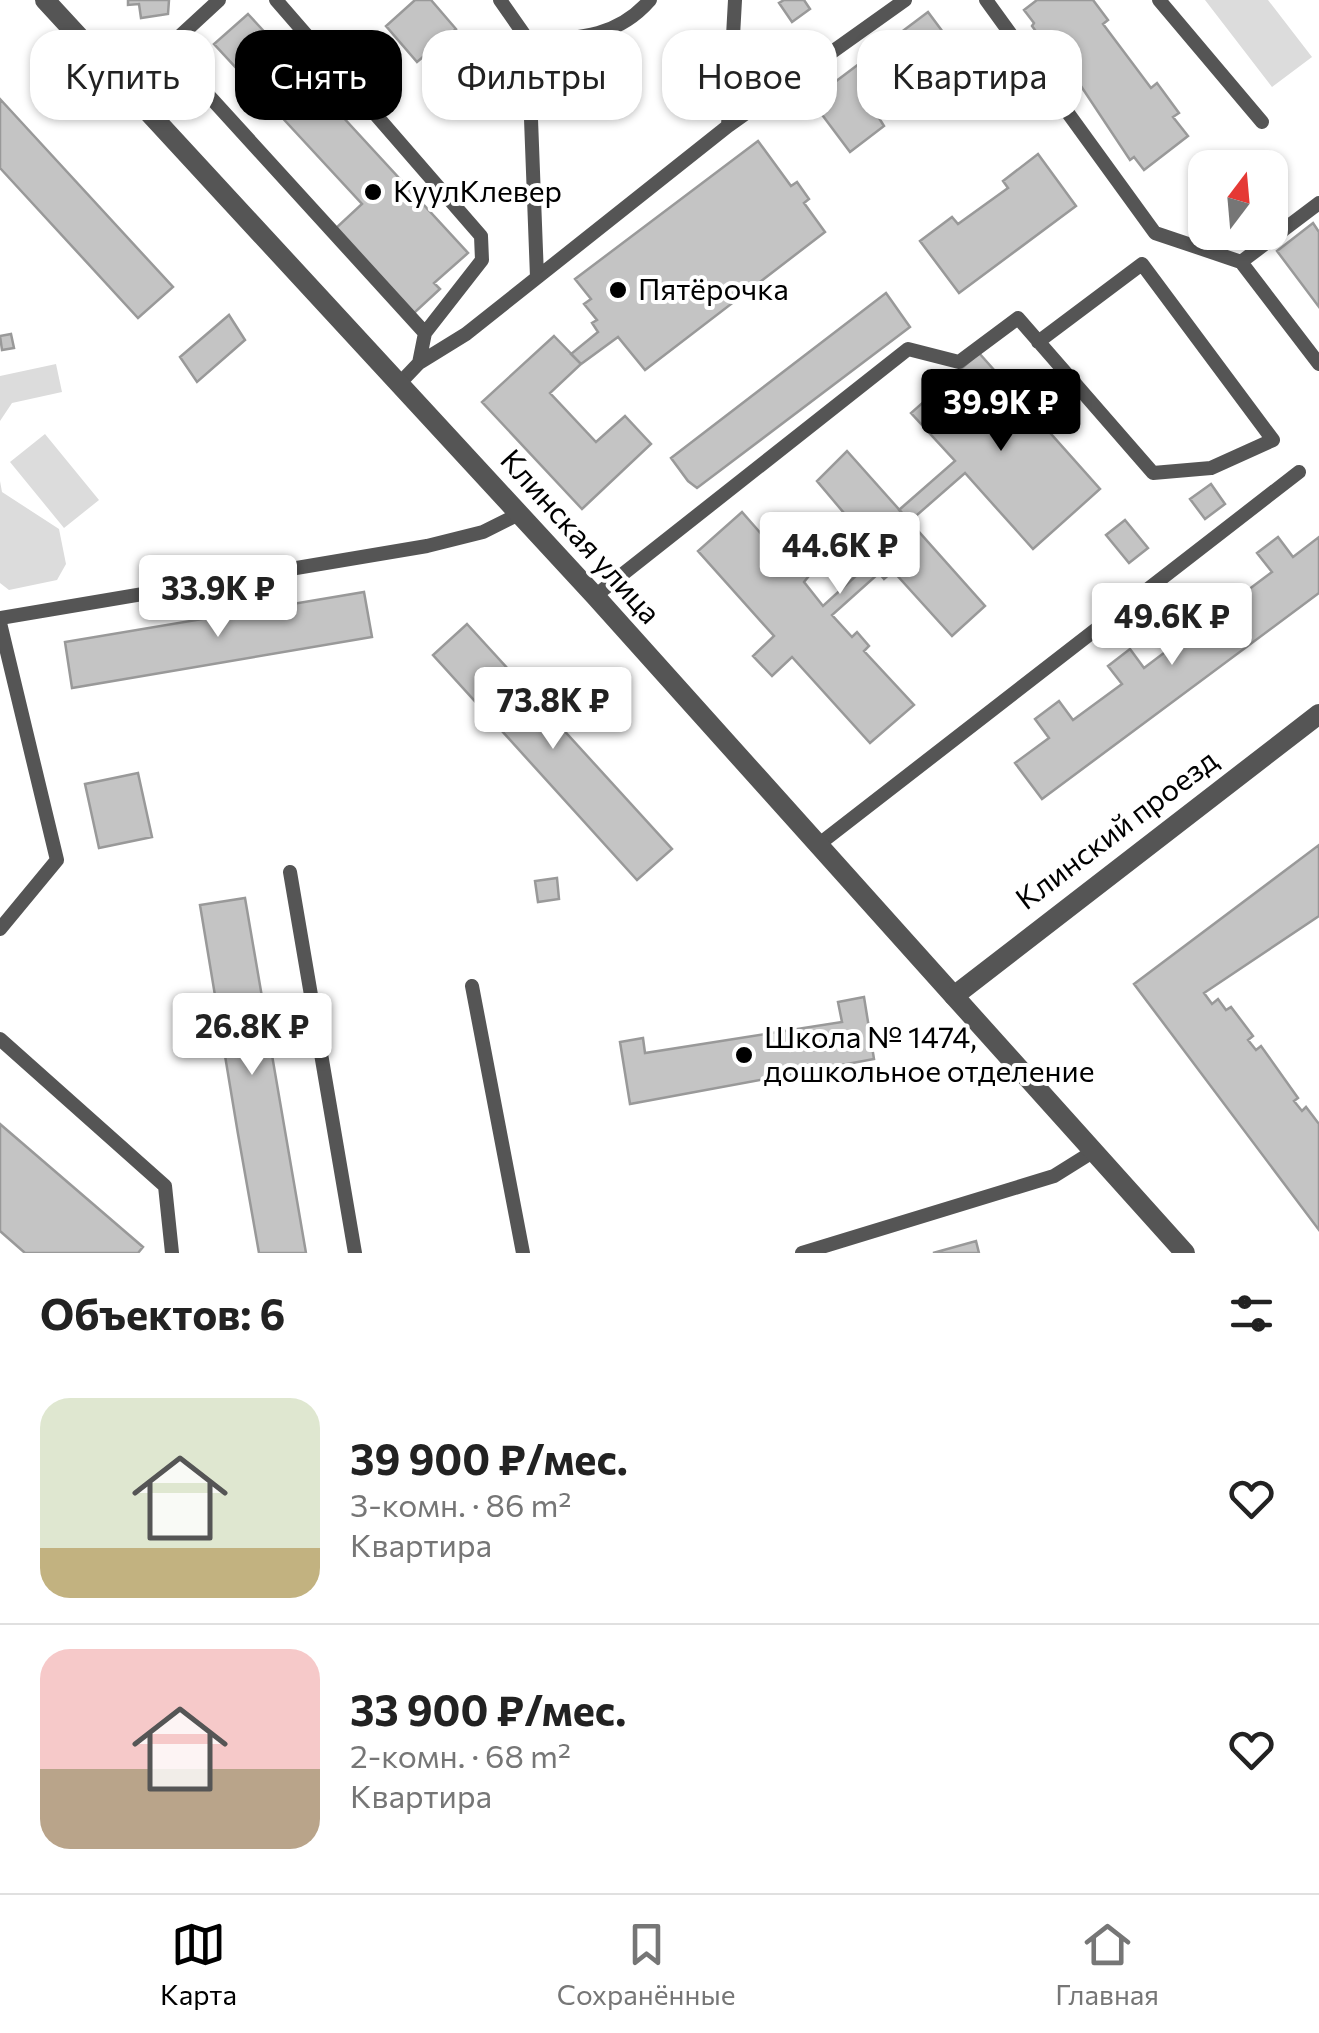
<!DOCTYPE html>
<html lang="ru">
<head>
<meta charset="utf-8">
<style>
	:root { --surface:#fff; --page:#f2f2f2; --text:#222; --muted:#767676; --line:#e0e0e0; --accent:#000 }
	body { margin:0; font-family:Commissioner,sans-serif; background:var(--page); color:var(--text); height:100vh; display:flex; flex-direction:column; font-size:38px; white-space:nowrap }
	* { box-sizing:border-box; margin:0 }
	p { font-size:32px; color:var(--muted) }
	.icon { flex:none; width:55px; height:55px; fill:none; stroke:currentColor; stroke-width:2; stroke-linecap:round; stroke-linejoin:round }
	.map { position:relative; height:1253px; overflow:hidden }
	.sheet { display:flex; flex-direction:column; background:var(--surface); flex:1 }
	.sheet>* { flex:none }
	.guide { position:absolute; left:30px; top:30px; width:1260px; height:90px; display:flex; gap:20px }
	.needle { width:65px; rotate:16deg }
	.tools { position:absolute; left:1188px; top:150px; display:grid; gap:20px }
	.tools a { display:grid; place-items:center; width:100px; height:100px; border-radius:20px; background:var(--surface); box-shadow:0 2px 8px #0004; font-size:50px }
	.price { position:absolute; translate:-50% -85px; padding:0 22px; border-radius:10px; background:#fff; color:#222; font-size:32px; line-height:65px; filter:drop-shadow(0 2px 5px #0008) }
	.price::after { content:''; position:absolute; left:50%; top:60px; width:30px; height:22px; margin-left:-15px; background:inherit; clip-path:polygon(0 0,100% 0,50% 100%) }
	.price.on { background:var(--accent); color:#fff }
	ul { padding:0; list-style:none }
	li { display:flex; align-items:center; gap:30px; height:250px; padding:0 40px }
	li+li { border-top:2px solid var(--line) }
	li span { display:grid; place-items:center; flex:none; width:280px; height:200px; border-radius:30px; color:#555 }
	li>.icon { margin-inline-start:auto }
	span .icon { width:120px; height:120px; fill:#fffc; stroke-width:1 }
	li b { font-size:42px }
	h2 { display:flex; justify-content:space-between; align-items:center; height:120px; padding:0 40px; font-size:42px }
	.chip { padding:0 35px; border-radius:30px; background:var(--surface); box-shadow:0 2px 8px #0004; font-size:35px; line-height:90px }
	.chip.on { background:var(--accent); color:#fff }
	.menu { display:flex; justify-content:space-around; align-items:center; height:140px; border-top:2px solid var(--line); background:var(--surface); font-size:28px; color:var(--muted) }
	.menu a { display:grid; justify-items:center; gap:5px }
	.menu .on { color:var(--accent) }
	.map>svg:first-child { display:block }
	.green { fill:#dcdcdc }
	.building { fill:#c4c4c4; stroke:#999; stroke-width:2.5 }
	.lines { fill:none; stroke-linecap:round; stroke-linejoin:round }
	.service { stroke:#555; stroke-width:14 }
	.minor { stroke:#555; stroke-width:20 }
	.tertiary { stroke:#555; stroke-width:20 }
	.poi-dot { fill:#000; stroke:#fff; stroke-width:4 }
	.labels { text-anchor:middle; stroke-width:8; stroke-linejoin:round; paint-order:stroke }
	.poi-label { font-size:30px; fill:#000; stroke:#fff; text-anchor:start }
	.street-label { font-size:30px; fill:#000; stroke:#fff }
</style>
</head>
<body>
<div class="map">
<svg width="1319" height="1253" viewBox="0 0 1319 1253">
	<rect width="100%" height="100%" fill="#fff"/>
	<!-- green -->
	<path class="green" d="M1205,0H1268L1312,57L1272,87Z
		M56,364L62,392L12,403L0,421V376Z
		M45,434L99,500L64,528L10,462Z
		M0,481L2,492L59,529L66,564L57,580L9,590L0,583Z"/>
	<!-- building -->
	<path class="building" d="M128,0H169L168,14L141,18L139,4L128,5Z
		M415,0H431L456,29L417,62L386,26Z
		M784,0H804L810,9L792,22L779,3Z
		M1037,0H1093L1108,20L1103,24L1151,88L1157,83L1179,113L1173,117L1188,136L1144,170L1134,157L1130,160L1067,65L1063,68L1032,26L1034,23L1024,10Z
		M928,12L966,63L931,89L926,83L879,118L884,126L850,152L811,100Z
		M248,14L468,253L434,283L440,289L414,313L336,228L362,204L214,44Z
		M0,99L173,287L138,318L0,168Z
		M758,141L791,186L797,182L809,199L804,203L825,232L645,370L618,337L581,364L571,354L598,332L592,323L597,320L584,304L591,299L575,279Z
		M1038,154L1076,206L959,293L920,241L952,217L958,224L1008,188L1003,181Z
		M1313,223L1319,232V307L1277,251Z
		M886,293L910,327L697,488L688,481L671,458Z
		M229,315L245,340L197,382L180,357Z
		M11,334L14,348L2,350L0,336Z
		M554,336L581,364L550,393L596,442L625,416L651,444L582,509L482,402Z
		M979,353L1100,489L1033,549L965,473L909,522L899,510L955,461L911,413Z
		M847,451L985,606L952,636L893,571L884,579L879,573L832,615L852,637L857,632L869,646L864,651L914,705L870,743L792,657L772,676L753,656L774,636L698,551L742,512L792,569L797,565L808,577L804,582L823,606L870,563L867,559L876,551L817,481Z
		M1211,484L1225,504L1205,519L1190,499Z
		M1125,520L1148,548L1129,563L1106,535Z
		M1278,537L1293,557L1319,537V593L1042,799L1015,763L1049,738L1035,719L1059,701L1073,720L1122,684L1108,666L1130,649L1144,668L1201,625L1187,605L1209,588L1224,608L1272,572L1257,553Z
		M364,592L372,637L72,688L65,642Z
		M467,624L672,849L637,880L433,655Z
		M138,773L152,837L99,848L85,784Z
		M1319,845V916L1204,993L1212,1004L1218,999L1226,1010L1231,1007L1253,1036L1248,1040L1256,1050L1261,1046L1298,1098L1294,1101L1302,1111L1306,1107L1319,1124V1230L1134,984Z
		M557,878L559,899L538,902L535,881Z
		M245,898L306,1253H259L238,1134L200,905Z
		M864,997L874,1059L630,1104L620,1042L643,1038L645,1053L842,1022L838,1002Z
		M0,1124L143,1247L138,1253H25L0,1231Z
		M976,1241L979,1253H933Z"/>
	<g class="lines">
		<!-- service -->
		<path class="service" d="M219,0L180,36L179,63L425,333
			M276,0L481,236L482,260L425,333L419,363
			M500,0L528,40L537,277
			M986,0L1155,233L1241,262L1319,203
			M1159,0L1262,122
			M528,40C577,38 616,39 650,0
			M728,126L905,0
			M1241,262L1319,364
			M399,384L419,363L466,334L728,126L735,0
			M595,596L908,349L959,362L1018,318L1153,473L1211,468L1273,440L1142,264L1038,342
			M0,618L427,546L483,532L519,514
			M0,623L57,860L0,929
			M818,845L1299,472
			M290,872L355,1253
			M472,986L523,1253
			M0,1039L165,1186L172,1253
			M802,1253L1054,1176L1094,1151"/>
		<!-- minor -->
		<path class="minor" d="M45,0L595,596L954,996"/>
		<!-- tertiary -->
		<path class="tertiary" d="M1185,1253L954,996L1319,714"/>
	</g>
	<!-- markers -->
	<g class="poi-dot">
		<circle cx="373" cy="192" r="10"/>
		<circle cx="618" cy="290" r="10"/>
		<circle cx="744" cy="1055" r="10"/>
	</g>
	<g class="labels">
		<!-- poi labels -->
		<g class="poi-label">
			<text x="393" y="202">КуулКлевер</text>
			<text x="638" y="300">Пятёрочка</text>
			<text x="764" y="1048">Школа № 1474,<tspan x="764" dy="34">дошкольное отделение</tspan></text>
		</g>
		<!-- street labels -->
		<g class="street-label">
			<text transform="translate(580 537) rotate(48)" y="10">Клинская улица</text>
			<text transform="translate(1117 830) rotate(-37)" y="10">Клинский проезд</text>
		</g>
	</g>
</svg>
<div class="tools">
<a><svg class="needle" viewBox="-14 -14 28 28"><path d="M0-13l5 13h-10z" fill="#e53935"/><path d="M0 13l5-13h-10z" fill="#767676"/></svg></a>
</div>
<b class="price on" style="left:1001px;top:454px">39.9K ₽</b>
<b class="price" style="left:840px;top:597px">44.6K ₽</b>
<b class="price" style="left:218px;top:640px">33.9K ₽</b>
<b class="price" style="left:1172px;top:668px">49.6K ₽</b>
<b class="price" style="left:553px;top:752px">73.8K ₽</b>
<b class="price" style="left:252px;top:1078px">26.8K ₽</b>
<div class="guide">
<a class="chip">Купить</a>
<a class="chip on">Снять</a>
<a class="chip">Фильтры</a>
<a class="chip">Новое</a>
<a class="chip">Квартира</a>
</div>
</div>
<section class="sheet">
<h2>Объектов: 6<svg class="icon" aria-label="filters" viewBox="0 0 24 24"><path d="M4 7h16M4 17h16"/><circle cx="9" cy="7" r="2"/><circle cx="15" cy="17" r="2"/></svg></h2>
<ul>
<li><span style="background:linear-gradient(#dfe7d0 75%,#c2b280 0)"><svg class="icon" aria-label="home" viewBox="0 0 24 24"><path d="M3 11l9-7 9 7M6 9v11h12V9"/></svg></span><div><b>39 900 ₽/мес.</b><p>3-комн. · 86 m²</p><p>Квартира</p></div><svg class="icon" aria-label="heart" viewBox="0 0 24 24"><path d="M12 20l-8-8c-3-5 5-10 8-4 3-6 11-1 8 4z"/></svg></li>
<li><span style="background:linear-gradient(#f6c9c9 60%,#b9a48a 0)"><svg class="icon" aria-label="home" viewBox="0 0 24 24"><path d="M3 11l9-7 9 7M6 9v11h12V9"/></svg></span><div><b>33 900 ₽/мес.</b><p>2-комн. · 68 m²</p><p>Квартира</p></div><svg class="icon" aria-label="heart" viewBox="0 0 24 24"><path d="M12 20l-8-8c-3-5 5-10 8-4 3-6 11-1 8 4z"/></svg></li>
</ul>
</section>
<nav class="menu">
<a class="on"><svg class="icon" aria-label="map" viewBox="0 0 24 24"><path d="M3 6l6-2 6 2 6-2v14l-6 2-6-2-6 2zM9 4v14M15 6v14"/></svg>Карта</a>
<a><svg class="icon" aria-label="saved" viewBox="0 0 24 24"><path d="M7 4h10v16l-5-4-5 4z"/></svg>Сохранённые</a>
<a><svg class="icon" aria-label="home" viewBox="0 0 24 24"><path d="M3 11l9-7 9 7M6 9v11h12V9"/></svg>Главная</a>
</nav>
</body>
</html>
